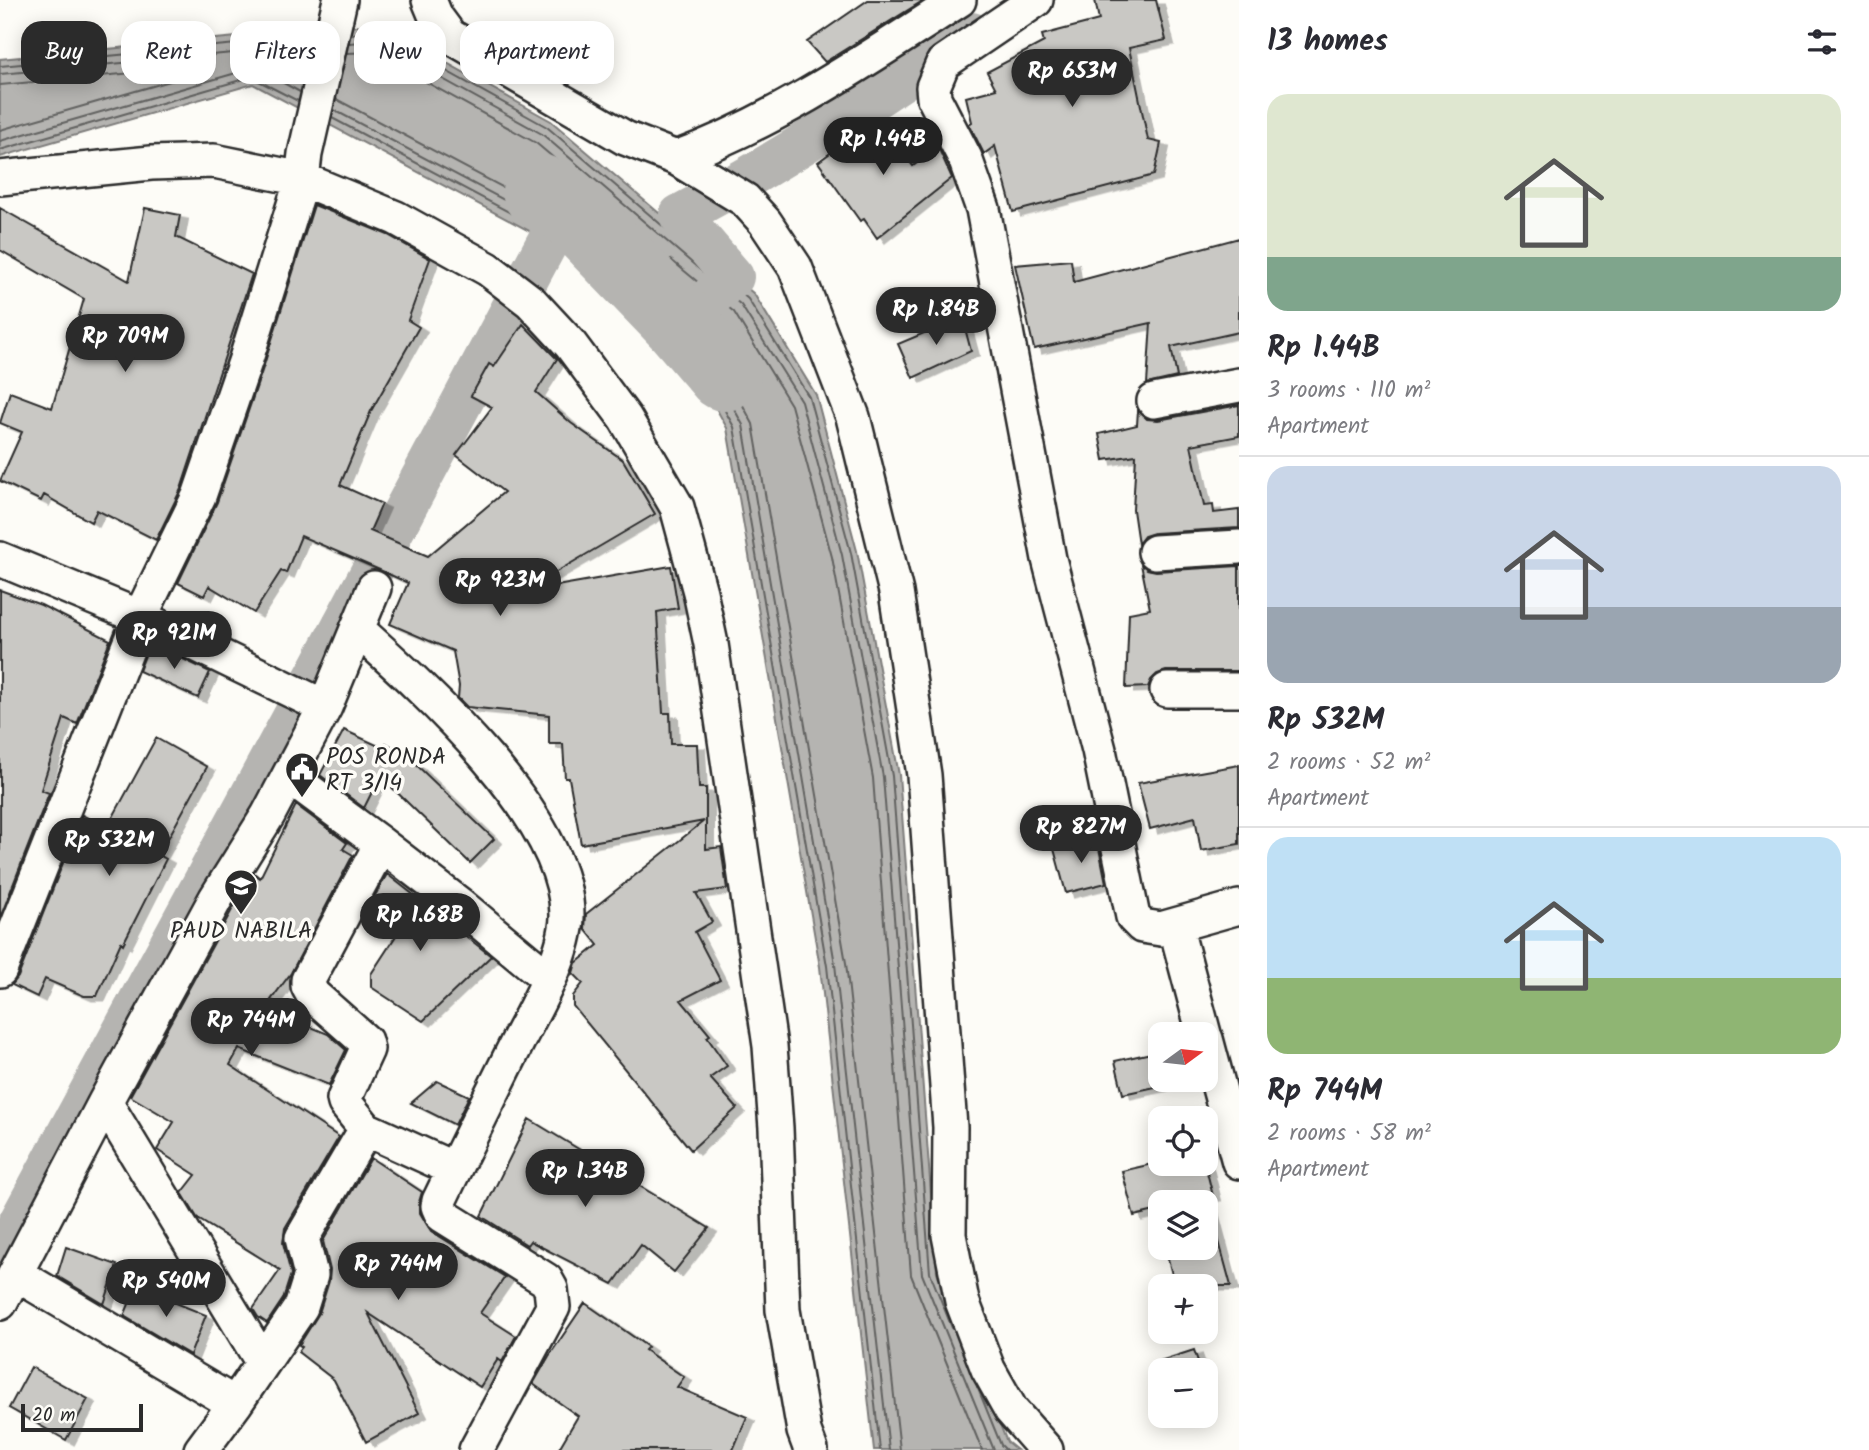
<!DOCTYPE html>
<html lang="en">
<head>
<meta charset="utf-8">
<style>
	:root { --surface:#fff; --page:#f7f7f7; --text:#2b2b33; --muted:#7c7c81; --line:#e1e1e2; --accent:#2b2b2b }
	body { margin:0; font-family:Kalam,sans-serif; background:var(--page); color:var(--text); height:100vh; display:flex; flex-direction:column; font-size:26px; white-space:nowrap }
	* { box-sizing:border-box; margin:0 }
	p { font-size:23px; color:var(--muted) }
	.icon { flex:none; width:38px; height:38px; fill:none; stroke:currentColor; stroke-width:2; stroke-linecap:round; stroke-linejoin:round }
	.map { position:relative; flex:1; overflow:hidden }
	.details { display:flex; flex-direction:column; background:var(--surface); width:630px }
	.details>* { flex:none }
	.guide { position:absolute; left:21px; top:21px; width:665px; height:63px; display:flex; gap:14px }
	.needle { width:46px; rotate:75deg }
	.buttons { position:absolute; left:1148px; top:1022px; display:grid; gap:14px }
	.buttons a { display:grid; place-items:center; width:70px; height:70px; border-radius:14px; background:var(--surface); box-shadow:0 4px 18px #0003; font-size:35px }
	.scale { position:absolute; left:21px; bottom:18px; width:122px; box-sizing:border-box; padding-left:7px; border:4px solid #2b2b2b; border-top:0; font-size:19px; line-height:24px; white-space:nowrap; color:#2b2b2b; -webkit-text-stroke:5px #fdfcf7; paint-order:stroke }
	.price { position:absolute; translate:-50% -60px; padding:0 16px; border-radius:24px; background:var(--accent); color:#fff; font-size:23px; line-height:46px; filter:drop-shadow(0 2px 4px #0008) }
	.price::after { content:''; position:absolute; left:50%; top:42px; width:21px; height:16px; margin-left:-10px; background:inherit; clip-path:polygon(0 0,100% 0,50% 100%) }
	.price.selected { background:#222; color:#fff }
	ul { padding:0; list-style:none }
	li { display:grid; align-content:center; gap:14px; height:371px; padding:0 28px }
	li+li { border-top:2px solid var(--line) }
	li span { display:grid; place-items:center; height:217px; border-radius:21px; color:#555 }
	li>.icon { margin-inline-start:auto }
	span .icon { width:126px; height:126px; fill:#fffc; stroke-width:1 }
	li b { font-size:30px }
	h2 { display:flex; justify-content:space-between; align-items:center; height:84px; padding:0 28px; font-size:30px }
	.pill { padding:0 24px; border-radius:21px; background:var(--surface); box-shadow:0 4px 18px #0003; font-size:24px; line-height:63px }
	.pill.selected { background:var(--accent); color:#fff }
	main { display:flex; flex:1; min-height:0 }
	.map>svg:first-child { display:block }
	.water { fill:#b5b4b1; stroke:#7e7d7b; stroke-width:2 }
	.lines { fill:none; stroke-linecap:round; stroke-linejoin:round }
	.shore { stroke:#626261; stroke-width:2 }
	.canal { stroke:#b5b4b1; stroke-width:42 }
	.river { stroke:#b5b4b1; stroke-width:74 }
	.building { fill:#c9c8c4; stroke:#2b2b2b; stroke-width:2; filter:url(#shadow) }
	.street-casing { stroke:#2b2b2b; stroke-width:38 }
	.street { stroke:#fdfcf7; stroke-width:33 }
	.labels { text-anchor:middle; stroke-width:7; stroke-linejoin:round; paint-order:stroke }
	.poi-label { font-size:23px; fill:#2b2b2b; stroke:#fdfcf7; text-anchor:start }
</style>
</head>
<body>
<main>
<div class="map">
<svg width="1239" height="1450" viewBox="0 0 1239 1450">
	<defs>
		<filter id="shadow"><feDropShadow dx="8" dy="4.5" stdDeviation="0" flood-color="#0004"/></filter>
	</defs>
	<rect width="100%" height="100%" fill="#fdfcf7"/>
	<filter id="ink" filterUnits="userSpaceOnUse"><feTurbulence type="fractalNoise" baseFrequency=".0143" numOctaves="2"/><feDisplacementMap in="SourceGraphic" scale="14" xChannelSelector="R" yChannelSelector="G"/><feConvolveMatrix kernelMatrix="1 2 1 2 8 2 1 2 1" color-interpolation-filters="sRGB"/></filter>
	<g filter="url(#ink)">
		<!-- water -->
		<path class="water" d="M377,24L551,121L754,294L816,395L857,551L899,775L937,1272L1007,1442L1017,1450H874L820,967L727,428L635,261L548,241L253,84L0,157V59Z"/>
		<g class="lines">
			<!-- shore -->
			<path class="shore" d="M351,34L376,32L547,127L748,299L809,397L851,553L892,776L930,1273L952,1328
				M349,43L374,41L542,134L741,305L801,401L842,555L883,777L922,1274L994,1450
				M0,66L313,37
				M0,74L311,46
				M303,81L275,66L273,63L276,60L308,57
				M0,85L189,68L193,71L191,75L0,130
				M336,99L557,216L631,233L635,231L634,226L536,143L372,52L347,53
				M334,110L553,226L645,248L743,425L835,964L889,1450
				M332,118L550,234L639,255L734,427L827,966L880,1450
				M0,141L250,69L260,70L300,92
				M0,150L251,77L298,101
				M977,1386L1001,1445L1006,1450
				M900,1450L846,963L753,424L667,264L670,259L734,312L791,405L832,557L873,778L911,1275L982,1450"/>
			<!-- canal -->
			<path class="canal" d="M692,314L733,277L680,215C781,162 877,97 972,33
				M0,1258L321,666L548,241L564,203"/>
			<!-- river -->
			<path class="river" d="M539,191L564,203L681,324L724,374"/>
		</g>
		<!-- building -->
		<path class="building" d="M868,0H924L825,62L807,42Z
			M1095,0H1156L1166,40L1129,48L1148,140L1161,143L1154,175L1013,212L995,146L984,154L969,124L972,122L966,97L996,89L987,72L1044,42L1042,35L1099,20Z
			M878,118L913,166L938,147L952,178L877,238L864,219L860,221L818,162Z
			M314,205L388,235L430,259L408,320L419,327L371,411L340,485L382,504L370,531L428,556L504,492L456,455L492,407L471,396L489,364L494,367L523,324L557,359L536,392L571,423L623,460L655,514L522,592L671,566L678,608L657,612L663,713H670L671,744H697L699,788H706V849L721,847L727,889L696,893L712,922L695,932L720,980L681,1000L710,1035L707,1037L727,1066L710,1078L737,1108L691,1150L573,1006V996L583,983L573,973L576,963L598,945L585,929L586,914L704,821L581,844L569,778H565L563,744H549V715L467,707L458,698L459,686L453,651L390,624L408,583L382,571L301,536L286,573L281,571L254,613L209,586L204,596L178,583L217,502L264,365Z
			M0,208L129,281L145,208L180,215L176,237L252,274L181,489L156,540L97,510L91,522L44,495L41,501L0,481L22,432L0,423L10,392L52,408L84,299L0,250Z
			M1239,238V332L1171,347L1177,377L1147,384L1151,323L1034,349L1015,265L1071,260L1074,282Z
			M962,317L971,351L913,378L898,344Z
			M1239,405V436L1191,445L1204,506L1213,505L1214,513L1239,510V528L1154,533L1144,536L1138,544L1133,510L1136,455L1104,460L1099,434L1137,425L1138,410L1147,419L1158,420Z
			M1141,564L1147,569L1156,571L1239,566V671H1166L1157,674L1151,680L1148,687L1126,688L1129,613L1150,609Z
			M0,590L41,605L110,640L77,724L64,718L41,790L49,793L0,918Z
			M150,643L210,672L198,698L139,671Z
			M344,730L383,748L386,743L405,754L494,839L470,863L380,776L364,808L320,775Z
			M156,738L207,767L159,855L166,859L123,944L121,942L97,996H84L45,979L37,997L12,985L18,977L82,815L107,828Z
			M1239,765V844L1201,851L1195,817L1150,829L1138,783Z
			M296,805L347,843L343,849L353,855L291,973L271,1000L295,1012L292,1019L328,1034L346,1050L329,1085L239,1049L230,1065L339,1137L285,1228L283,1243L291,1274L283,1299L267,1323L258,1317L253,1309L280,1270L198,1219L182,1193L196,1175L157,1150L174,1122L130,1096L233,908L254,873L260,878Z
			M1097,838L1106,883L1066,893L1054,849Z
			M387,874L491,956L423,1021L371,987V974L399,931L366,912Z
			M1160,1051V1086L1123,1094L1115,1061Z
			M437,1081L469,1096L455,1125L411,1103Z
			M529,1119L709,1228L674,1272L641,1245L613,1284L530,1241L527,1245L481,1216Z
			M371,1158L422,1192L419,1202L420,1213L431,1231L505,1277L480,1313L516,1336L502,1362L498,1359L480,1387L368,1313L419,1413L366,1442L334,1380L298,1352L302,1347L299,1345L319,1313L329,1281L330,1270L323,1241Z
			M1152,1164H1205L1213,1196L1207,1197L1231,1286H1175L1165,1248H1206V1202H1160V1231L1155,1211L1134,1216L1122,1171Z
			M66,1247L117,1265L104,1304L57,1276Z
			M136,1287L206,1315L190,1355L124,1316Z
			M585,1303L648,1347L645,1350L684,1377L677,1387L747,1417L733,1450H558L578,1416L533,1384L549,1356Z
			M1194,1350L1201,1370H1160V1384L1154,1363Z
			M31,1367L88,1399L66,1440L9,1408Z"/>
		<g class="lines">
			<!-- street casing -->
			<g class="street-casing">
				<path id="street" d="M429,0L436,17L450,36L625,138L676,158L745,200L765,222L795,267L853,417L896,592L924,775L950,1127L949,1235L962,1301L988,1369L1011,1410L1046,1450
					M1036,0L943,63L933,87L934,98L965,158L983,209L1049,559L1099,750L1133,917L1142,926L1161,929L1239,907
					M676,158C777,121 869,58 959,0
					M0,178L151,163L214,161L302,179L396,218L488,269L531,302L570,344L625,418L677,507L700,592L711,644L770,1046L776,1128L783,1310L804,1431L811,1450
					M1154,401L1239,385
					M1155,552L1239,547
					M0,559L140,617L325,707L268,815L216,898L105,1102L0,1303
					M357,629C425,690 569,819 567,917C566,955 536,1006 519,1039C492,1093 465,1147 439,1201L438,1206L442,1215L546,1280L551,1289L553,1307L476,1450
					M1167,690H1239
					M325,707L374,588
					M381,844L459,904L549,979
					M1175,925L1204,1034
					M0,970L140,617L199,496L246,359L302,179L305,154L340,0
					M1206,1039L1239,1162
					M105,1102L263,1363
					M366,1129L454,1169
					M16,1274L235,1404L201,1450
					M235,1404L301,1307L311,1275L302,1238L366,1129L345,1103L344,1099L367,1049L365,1041L313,995L308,986V980L381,844L289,776"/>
			</g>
			<!-- street -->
			<use href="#street" class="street"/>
		</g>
	</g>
	<!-- icons -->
	<defs>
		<g id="civic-pin" transform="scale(1.75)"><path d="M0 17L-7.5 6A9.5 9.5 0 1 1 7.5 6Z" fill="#2b2b2b" stroke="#fdfcf7"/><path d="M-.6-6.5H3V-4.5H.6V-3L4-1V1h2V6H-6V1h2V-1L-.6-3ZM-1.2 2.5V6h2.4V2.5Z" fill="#fff"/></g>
		<g id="school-pin" transform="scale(1.75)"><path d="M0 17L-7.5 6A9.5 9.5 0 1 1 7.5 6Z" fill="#2b2b2b" stroke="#fdfcf7"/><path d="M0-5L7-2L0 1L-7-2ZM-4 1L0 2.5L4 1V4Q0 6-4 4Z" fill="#fff"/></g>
	</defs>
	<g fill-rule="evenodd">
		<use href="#civic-pin" x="302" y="769"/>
		<use href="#school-pin" x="241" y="886"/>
	</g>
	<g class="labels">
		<!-- poi labels -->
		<g class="poi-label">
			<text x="326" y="764">POS RONDA<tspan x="326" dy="26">RT 3/14</tspan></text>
			<text x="241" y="938" text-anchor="middle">PAUD NABILA</text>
		</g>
	</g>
</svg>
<div class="buttons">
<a><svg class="needle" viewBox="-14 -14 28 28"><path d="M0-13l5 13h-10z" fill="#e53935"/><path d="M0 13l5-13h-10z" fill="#7c7c81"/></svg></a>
<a><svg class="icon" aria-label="locate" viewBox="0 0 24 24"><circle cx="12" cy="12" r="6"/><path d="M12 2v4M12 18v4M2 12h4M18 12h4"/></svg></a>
<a><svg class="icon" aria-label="layers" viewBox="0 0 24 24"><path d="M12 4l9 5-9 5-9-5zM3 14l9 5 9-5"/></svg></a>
<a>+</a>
<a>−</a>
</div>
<div class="scale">20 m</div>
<b class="price" style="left:1072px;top:109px">Rp 653M</b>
<b class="price selected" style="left:883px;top:177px">Rp 1.44B</b>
<b class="price" style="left:936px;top:347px">Rp 1.84B</b>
<b class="price" style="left:125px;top:374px">Rp 709M</b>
<b class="price" style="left:500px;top:618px">Rp 923M</b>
<b class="price" style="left:174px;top:671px">Rp 921M</b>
<b class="price" style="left:1081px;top:865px">Rp 827M</b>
<b class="price" style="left:109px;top:878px">Rp 532M</b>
<b class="price" style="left:420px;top:953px">Rp 1.68B</b>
<b class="price" style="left:251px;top:1058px">Rp 744M</b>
<b class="price" style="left:585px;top:1209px">Rp 1.34B</b>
<b class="price" style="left:398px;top:1302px">Rp 744M</b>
<b class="price" style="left:166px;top:1319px">Rp 540M</b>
<div class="guide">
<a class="pill selected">Buy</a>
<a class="pill">Rent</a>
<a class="pill">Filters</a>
<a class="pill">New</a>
<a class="pill">Apartment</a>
</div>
</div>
<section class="details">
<h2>13 homes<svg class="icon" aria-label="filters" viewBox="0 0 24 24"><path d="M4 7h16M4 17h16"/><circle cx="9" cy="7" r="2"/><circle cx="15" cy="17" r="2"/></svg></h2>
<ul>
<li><span style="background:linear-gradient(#dfe7d0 75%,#7fa58c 0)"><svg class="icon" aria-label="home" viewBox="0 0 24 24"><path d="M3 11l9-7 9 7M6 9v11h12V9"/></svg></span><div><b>Rp 1.44B</b><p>3 rooms · 110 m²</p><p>Apartment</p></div></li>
<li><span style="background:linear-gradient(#c9d6e8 65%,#9aa5b1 0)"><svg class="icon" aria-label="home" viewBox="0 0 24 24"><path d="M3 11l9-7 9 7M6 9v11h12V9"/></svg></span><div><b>Rp 532M</b><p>2 rooms · 52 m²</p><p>Apartment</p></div></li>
<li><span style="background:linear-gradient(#bfe0f5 65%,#8fb573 0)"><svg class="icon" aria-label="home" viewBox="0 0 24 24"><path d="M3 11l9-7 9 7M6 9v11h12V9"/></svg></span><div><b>Rp 744M</b><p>2 rooms · 58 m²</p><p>Apartment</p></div></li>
</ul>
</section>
</main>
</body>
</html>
